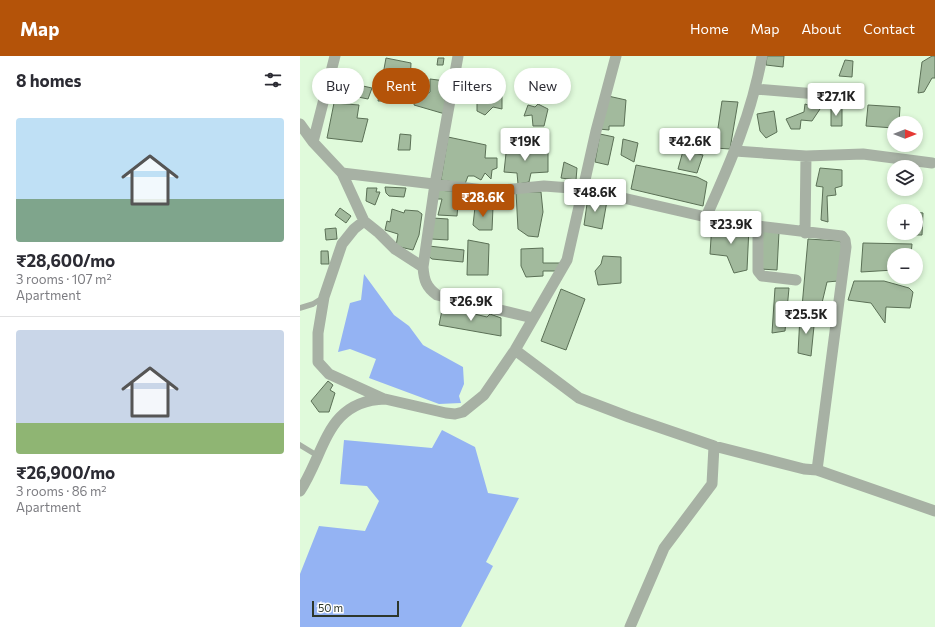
<!DOCTYPE html>
<html lang="en">
<head>
<meta charset="utf-8">
<style>
	:root { --surface:#fff; --page:#f7f7f7; --text:#2b2b33; --muted:#7c7c81; --line:#e1e1e2; --accent:#b45309 }
	body { margin:0; font-family:Commissioner,sans-serif; background:var(--page); color:var(--text); height:100vh; display:flex; flex-direction:column; font-size:15px; white-space:nowrap }
	* { box-sizing:border-box; margin:0 }
	p { font-size:13px; color:var(--muted) }
	.icon { flex:none; width:22px; height:22px; fill:none; stroke:currentColor; stroke-width:2; stroke-linecap:round; stroke-linejoin:round }
	.map { position:relative; flex:1; overflow:hidden }
	.details { display:flex; flex-direction:column; background:var(--surface); width:300px }
	.details>* { flex:none }
	.banner { position:absolute; left:12px; top:12px; width:380px; height:36px; display:flex; gap:8px }
	.needle { width:26px; rotate:90deg }
	.controls { position:absolute; left:587px; top:60px; display:grid; gap:8px }
	.controls a { display:grid; place-items:center; width:36px; height:36px; border-radius:50%; background:var(--surface); box-shadow:0 2px 6px #0003; font-size:20px }
	.scale { position:absolute; left:12px; bottom:10px; width:87px; box-sizing:border-box; padding-left:4px; border:2px solid #2d372b; border-top:0; font-size:11px; line-height:14px; white-space:nowrap; color:#2d372b; -webkit-text-stroke:3px #fefefe; paint-order:stroke }
	.price { position:absolute; translate:-50% -34px; padding:0 9px; border-radius:4px; background:#fff; color:#222; font-size:13px; line-height:26px; filter:drop-shadow(0 1px 2px #0008) }
	.price::after { content:''; position:absolute; left:50%; top:24px; width:12px; height:9px; margin-left:-6px; background:inherit; clip-path:polygon(0 0,100% 0,50% 100%) }
	.price.selected { background:var(--accent); color:#fff }
	ul { padding:0; list-style:none }
	li { display:grid; align-content:center; gap:8px; height:212px; padding:0 16px }
	li+li { border-top:1px solid var(--line) }
	li span { display:grid; place-items:center; height:124px; border-radius:4px; color:#555 }
	li>.icon { margin-inline-start:auto }
	span .icon { width:72px; height:72px; fill:#fffc; stroke-width:1 }
	li b { font-size:17px }
	h2 { display:flex; justify-content:space-between; align-items:center; height:48px; padding:0 16px; font-size:17px }
	.tag { padding:0 14px; border-radius:18px; background:var(--surface); box-shadow:0 2px 6px #0003; font-size:14px; line-height:36px }
	.tag.selected { background:var(--accent); color:#fff }
	header { display:flex; align-items:center; gap:24px; box-sizing:border-box; height:56px; padding:0 20px; background:var(--accent); color:#fff }
	header strong { font-size:19px }
	nav { display:flex; gap:22px; margin-inline-start:auto; font-size:14px }
	main { display:flex; flex:1; min-height:0 }
	.map>svg:first-child { display:block }
	.water { fill:#94b3f3 }
	.building { fill:#a2ba9d; stroke:#5b7056 }
	.lines { fill:none; stroke-linecap:round; stroke-linejoin:round }
	.service { stroke:#a7b1a4; stroke-width:5.5 }
	.minor { stroke:#a7b1a4; stroke-width:11 }
</style>
</head>
<body>
<header>
<strong>Map</strong>
<nav><a>Home</a><a>Map</a><a>About</a><a>Contact</a></nav>
</header>
<main>
<section class="details">
<h2>8 homes<svg class="icon" aria-label="filters" viewBox="0 0 24 24"><path d="M4 7h16M4 17h16"/><circle cx="9" cy="7" r="2"/><circle cx="15" cy="17" r="2"/></svg></h2>
<ul>
<li><span style="background:linear-gradient(#bfe0f5 65%,#7fa58c 0)"><svg class="icon" aria-label="home" viewBox="0 0 24 24"><path d="M3 11l9-7 9 7M6 9v11h12V9"/></svg></span><div><b>₹28,600/mo</b><p>3 rooms · 107 m²</p><p>Apartment</p></div></li>
<li><span style="background:linear-gradient(#c9d6e8 75%,#8fb573 0)"><svg class="icon" aria-label="home" viewBox="0 0 24 24"><path d="M3 11l9-7 9 7M6 9v11h12V9"/></svg></span><div><b>₹26,900/mo</b><p>3 rooms · 86 m²</p><p>Apartment</p></div></li>
</ul>
</section>
<div class="map">
<svg width="635" height="571" viewBox="0 0 635 571">
	<rect width="100%" height="100%" fill="#e0fadb"/>
	<!-- water -->
	<path class="water" d="M64,218L94,259L109,270L123,289L163,311L164,328L159,340L161,347L139,348L69,322L76,303L50,293L38,296L50,247L61,244Z
		M142,374L175,391L188,437L219,442L186,506L193,510L161,571H0V518L19,470L65,475L79,445L67,430L40,428L44,384L132,392Z"/>
	<!-- building -->
	<path class="building" d="M467,0H484L483,11L466,9Z
		M632,0H635V22H632L624,36L618,37L622,6Z
		M86,2L111,7L110,28L82,24Z
		M138,2H144L143,9H137Z
		M545,4L553,5L552,21L539,20Z
		M130,23L146,25L145,58L114,49L116,36L124,40L130,36Z
		M45,26L72,32L68,43L43,38Z
		M80,32L90,36L88,45H78Z
		M177,38L202,39V53L193,51L185,59L177,55Z
		M308,40L326,44L324,70H309V74L299,73Z
		M422,45L438,46L430,93L415,92Z
		M34,47L59,49L57,62L68,63L62,86L27,82Z
		M238,48L248,53L244,70H233L232,59L224,60L228,49L235,51Z
		M505,48L520,53L512,65L501,64L500,73H491L486,63L504,56Z
		M568,49L600,51L599,67H594V72L566,70Z
		M531,52H542V70H531Z
		M474,55L477,76L466,82L460,75L457,58Z
		M100,78L111,79L110,94H98Z
		M300,78L314,81L308,109L295,106Z
		M148,81L186,89L185,102H197V112L192,114L191,123L185,117L181,124L174,120H168L165,128L141,124Z
		M323,83L338,87L334,106L321,99Z
		M207,88L248,96V116L231,117L229,126L218,128L217,117L204,116Z
		M383,95L403,99L397,117L378,113Z
		M264,106L277,112L276,124L261,122Z
		M336,109L397,121L407,126L403,150L331,133Z
		M520,112L542,114V130L535,132L536,139L527,140L528,166L521,164L523,131L516,130Z
		M85,131L106,132L104,141L89,140L86,137Z
		M67,132H77L76,136H80L75,149L66,145Z
		M139,134L159,136L157,160L138,159L142,143H136Z
		M216,136H241L243,156L238,181L228,180L218,173Z
		M288,141L307,145L302,173L284,169Z
		M175,151H193L192,174H179L173,169Z
		M40,152L51,160L46,167L35,159Z
		M92,153L104,157L105,154L118,155L122,158L119,179L113,194L96,190L98,178L85,174L87,165L90,166Z
		M616,156L623,157L622,179H613L616,177Z
		M133,162L148,163V184L131,183Z
		M412,167L449,171L447,214L434,217L427,200L410,198Z
		M36,172L37,183L26,184L25,173Z
		M461,175L479,176L477,214L460,213Z
		M508,183L540,185L542,190L538,225L527,226L521,251H502Z
		M168,184L189,188L188,219H167Z
		M563,187L612,188L611,199H594V214L561,216Z
		M129,190L164,194L163,206L132,203L127,199Z
		M243,192V207H261L257,215H243V220L226,221L221,210V193Z
		M21,195H28L29,208H21Z
		M303,200L321,201V227L298,229L295,215L301,208Z
		M554,225H584L609,232L613,236L610,252L586,251L585,267L571,247L548,244Z
		M475,232H489L485,275L472,277Z
		M261,233L285,243L266,294L241,285Z
		M142,254H158L187,261L190,258L201,262V280L139,269Z
		M500,260H515L511,300L498,297Z
		M28,325L33,329L30,334L35,337L29,356H19L11,345Z"/>
	<g class="lines">
		<!-- service -->
		<path class="service" d="M0,252L13,248L24,241
			M0,389L18,400"/>
		<!-- minor -->
		<path class="minor" d="M158,0L135,128L123,211C124,224 126,231 137,239L233,262
			M456,33L553,41
			M0,68L13,86L42,117L192,135L244,130L284,133L406,161L458,170L542,180L545,184L546,191L517,414
			M13,86L35,0
			M435,95L506,100L563,98L632,107
			M42,117L64,165L79,177L95,193L123,211
			M406,161C430,108 452,57 462,0
			M64,165L54,173L42,188L24,241L18,277V306L29,318L84,343
			M458,170V215L462,220L496,224
			M505,177L506,100
			M215,294L279,342L329,361L414,390L504,413L517,414L635,455
			M0,435C26,395 26,345 85,343L146,357L155,358L163,356L184,339L215,294L267,204L296,75L316,0
			M330,571L364,492L412,428L414,390"/>
	</g>
</svg>
<div class="controls">
<a><svg class="needle" viewBox="-14 -14 28 28"><path d="M0-13l5 13h-10z" fill="#e53935"/><path d="M0 13l5-13h-10z" fill="#7c7c81"/></svg></a>
<a><svg class="icon" aria-label="layers" viewBox="0 0 24 24"><path d="M12 4l9 5-9 5-9-5zM3 14l9 5 9-5"/></svg></a>
<a>+</a>
<a>−</a>
</div>
<div class="scale">50 m</div>
<b class="price" style="left:536px;top:61px">₹27.1K</b>
<b class="price" style="left:225px;top:106px">₹19K</b>
<b class="price" style="left:390px;top:106px">₹42.6K</b>
<b class="price" style="left:295px;top:157px">₹48.6K</b>
<b class="price selected" style="left:183px;top:162px">₹28.6K</b>
<b class="price" style="left:431px;top:189px">₹23.9K</b>
<b class="price" style="left:171px;top:266px">₹26.9K</b>
<b class="price" style="left:506px;top:279px">₹25.5K</b>
<div class="banner">
<a class="tag">Buy</a>
<a class="tag selected">Rent</a>
<a class="tag">Filters</a>
<a class="tag">New</a>
</div>
</div>
</main>
</body>
</html>
